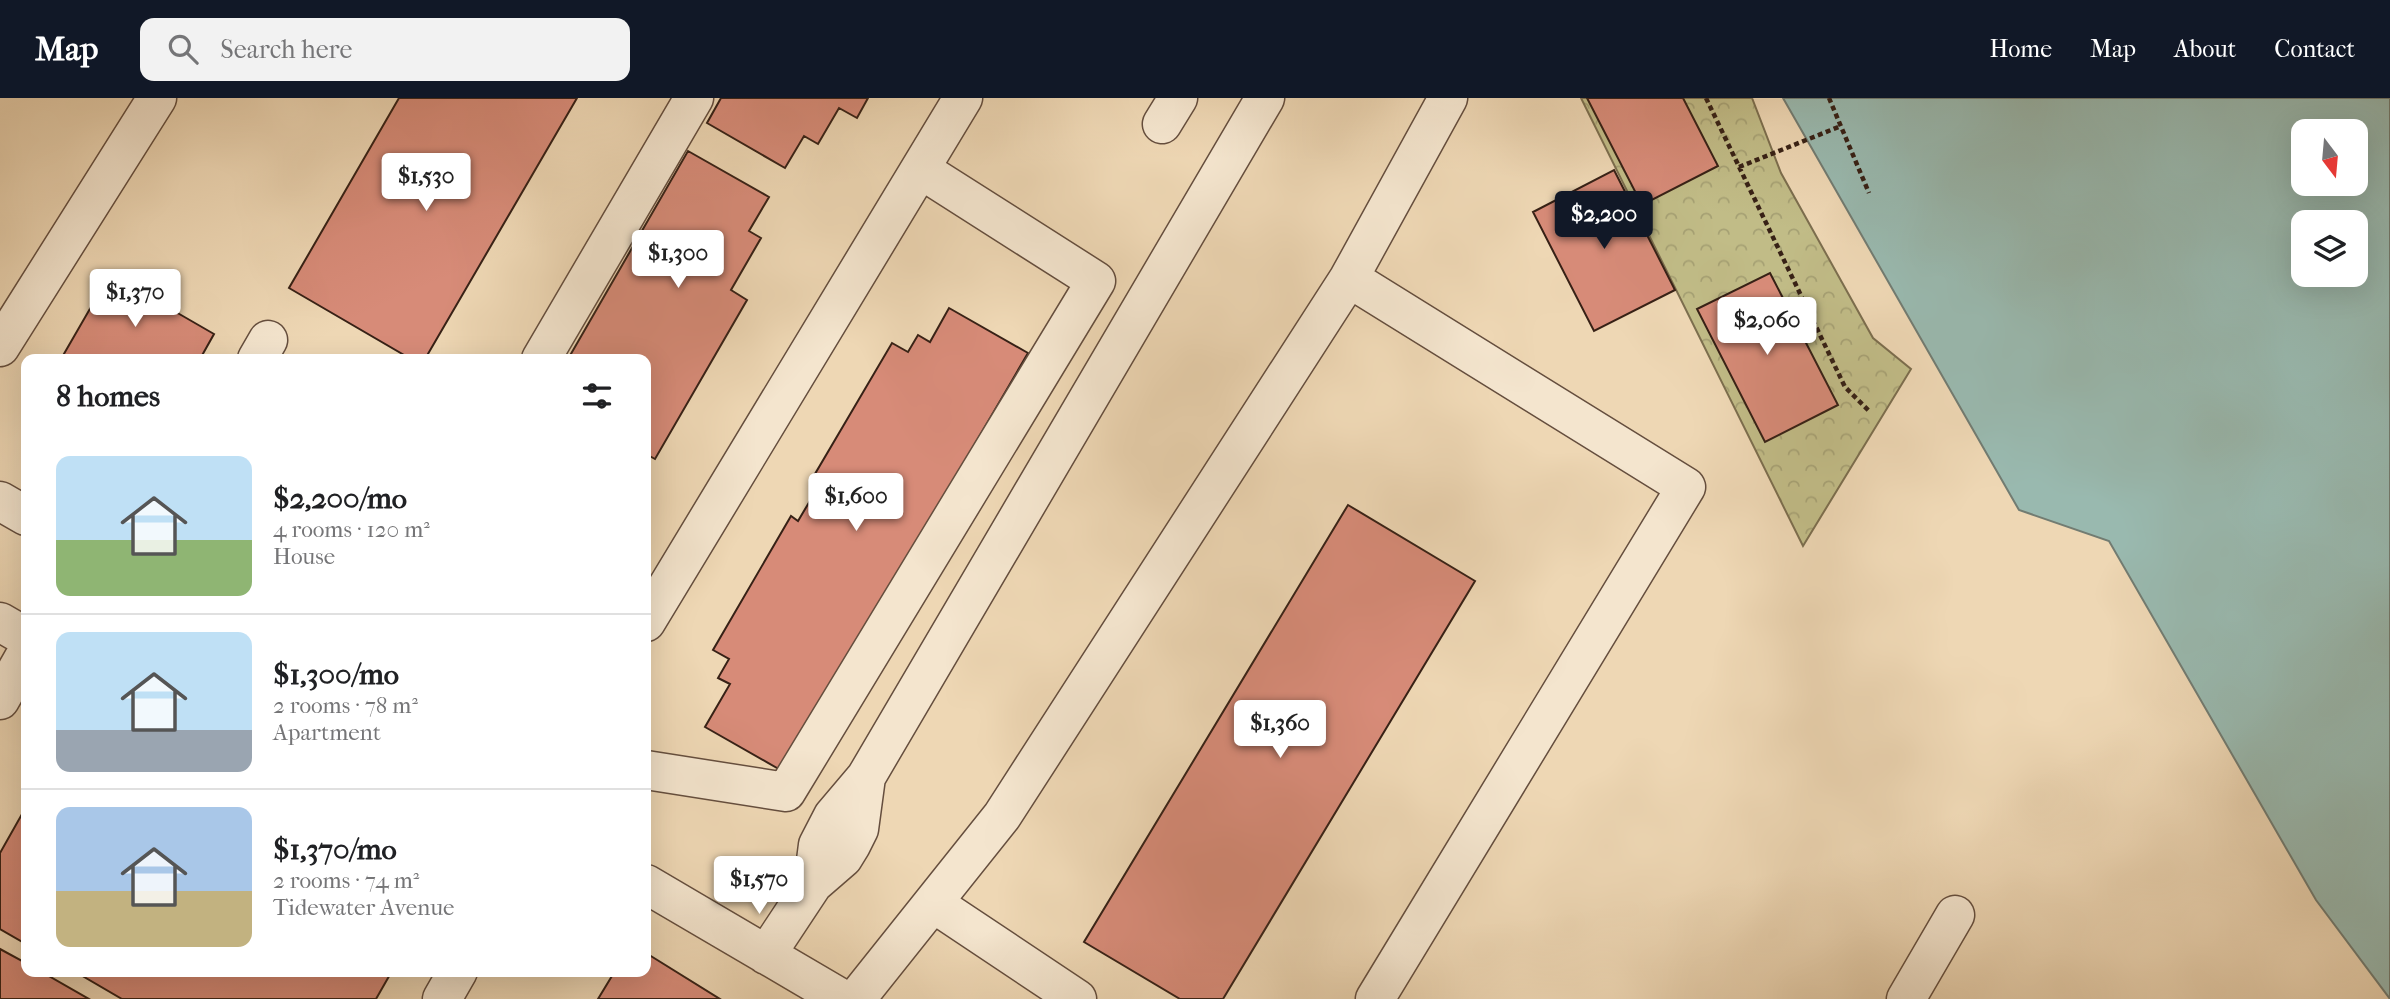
<!DOCTYPE html>
<html lang="en">
<head>
<meta charset="utf-8">
<style>
	:root { --surface:#fff; --page:#f2f2f2; --text:#202124; --muted:#757577; --line:#e0e0e0; --accent:#111827 }
	body { margin:0; font-family:"IM FELL French Canon",serif; background:var(--page); color:var(--text); height:100vh; display:flex; flex-direction:column; font-size:26px; white-space:nowrap }
	* { box-sizing:border-box; margin:0 }
	p { font-size:23px; color:var(--muted) }
	.icon { flex:none; width:38px; height:38px; fill:none; stroke:currentColor; stroke-width:2; stroke-linecap:round; stroke-linejoin:round }
	.map { position:relative; flex:1; overflow:hidden }
	.panel { position:absolute; left:21px; top:256px; width:630px; height:623px; display:flex; flex-direction:column; background:var(--surface); border-radius:14px; box-shadow:0 7px 28px #0002 }
	.panel>* { flex:none }
	.needle { width:46px; rotate:164deg }
	.controls { position:absolute; left:2291px; top:21px; display:grid; gap:14px }
	.controls a { display:grid; place-items:center; width:77px; height:77px; border-radius:14px; background:var(--surface); box-shadow:0 7px 28px #0002; font-size:35px }
	.price { position:absolute; translate:-50% -60px; padding:0 16px; border-radius:7px; background:#fff; color:#222; font-size:23px; line-height:46px; filter:drop-shadow(0 2px 4px #0008) }
	.price::after { content:''; position:absolute; left:50%; top:42px; width:21px; height:16px; margin-left:-10px; background:inherit; clip-path:polygon(0 0,100% 0,50% 100%) }
	.price.active { background:var(--accent); color:#fff }
	ul { padding:0; list-style:none }
	li { display:flex; align-items:center; gap:21px; height:175px; padding:0 35px }
	li+li { border-top:2px solid var(--line) }
	li span { display:grid; place-items:center; flex:none; width:196px; height:140px; border-radius:14px; color:#555 }
	li>.icon { margin-inline-start:auto }
	span .icon { width:84px; height:84px; fill:#fffc; stroke-width:1 }
	li b { font-size:30px }
	h2 { display:flex; justify-content:space-between; align-items:center; height:84px; padding:0 35px; font-size:30px }
	header { display:flex; align-items:center; gap:42px; box-sizing:border-box; height:98px; padding:0 35px; background:var(--accent); color:#fff }
	header strong { font-size:33px }
	nav { display:flex; gap:38px; margin-inline-start:auto; font-size:24px }
	.search { width:490px; height:63px; background:var(--page); display:flex; align-items:center; gap:18px; box-sizing:border-box; padding:0 24px; border-radius:14px; color:var(--muted); font-size:26px }
	.map>svg:first-child { display:block }
	.park { fill:url(#park-crowns); stroke:#7c6e4e; stroke-width:2 }
	.water { fill:#99b9af; stroke:#727c72; stroke-width:2; fill-rule:evenodd }
	.building { fill:#d78b78; stroke:#372116; stroke-width:2 }
	.lines { fill:none; stroke-linecap:round; stroke-linejoin:round }
	.minor-casing { stroke:#654e3e; stroke-width:41 }
	.path { stroke:#372116; stroke-width:4.5; stroke-dasharray:5 3.5; stroke-linecap:butt }
	.minor { stroke:#f4e5ce; stroke-width:38 }
</style>
</head>
<body>
<header>
<strong>Map</strong>
<div class="search"><svg class="icon" aria-label="search" viewBox="0 0 24 24"><circle cx="10" cy="10" r="6"/><path d="M15 15l6 6"/></svg>Search here</div>
<nav><a>Home</a><a>Map</a><a>About</a><a>Contact</a></nav>
</header>
<div class="map">
<svg width="2390" height="901" viewBox="0 0 2390 901">
	<defs>
		<pattern id="park-crowns" width="20" height="18" patternUnits="userSpaceOnUse" patternTransform="scale(1.75)"><rect width="20" height="18" fill="#c1bc87"/><path d="M2 6a3 3 0 1 1 6 0M12 15a3 3 0 1 1 6 0" fill="none" stroke="#a6a174"/></pattern>
	</defs>
	<rect width="100%" height="100%" fill="#eed7b4"/>
	<filter id="stains"><feTurbulence type="fractalNoise" baseFrequency=".00286" numOctaves="4"/><feColorMatrix values="0 0 0 0 .2 0 0 0 0 .09 0 0 0 0 .02 0 0 0 .5 -.17"/></filter>
	<radialGradient id="worn" r=".72"><stop offset=".6" stop-color="#630" stop-opacity="0"/><stop offset="1" stop-color="#630" stop-opacity=".3"/></radialGradient>
	<!-- park -->
	<path class="park" d="M1581,0H1752L1781,75L1873,240L1911,271L1803,448Z"/>
	<!-- water -->
	<path class="water" d="M1783,0H2390V901L2316,802L2109,443L2019,412ZM2303,33H2356V86H2303ZM2303,124H2356V177H2303Z"/>
	<!-- building -->
	<path class="building" d="M399,0H577L425,261H411L289,190Z
		M721,0H868L857,20L839,10L818,46L804,38L785,70L707,25Z
		M1587,0H1683L1718,68L1642,107Z
		M688,53L769,99L749,133L761,140L731,192L747,202L655,361L646,356V261H568Z
		M1614,72L1675,192L1594,233L1533,114Z
		M1770,175L1838,307L1765,344L1697,211Z
		M110,176L214,236L200,261H61Z
		M949,210L1028,255L784,674L705,629L730,586L718,580L729,561L713,552L791,418L798,423L820,386L812,381L892,245L908,254L918,237L930,244Z
		M1348,407L1475,483L1223,901H1180L1084,844Z
		M26,709V846L0,831V755Z
		M0,851L26,865V873H40L89,901H0Z
		M646,855L720,901H598L615,873H646Z
		M74,873H392L376,901H122Z"/>
	<g class="lines">
		<!-- minor casing -->
		<g class="minor-casing">
			<path id="minor" d="M1162,26L1178,0
				M1349,180L1448,0
				M0,249L157,0
				M257,261L268,242
				M541,261L694,0
				M0,403L26,418
				M0,524L26,539
				M646,524L963,0
				M0,602L26,556
				M646,672L786,694L1096,183L920,71
				M646,786L842,901
				M813,786L818,747L833,718L866,679L1265,0
				M933,805L1077,901
				M766,857L813,786L843,760L851,747L859,731L866,679
				M442,901L458,873
				M856,901L1002,718L1349,180L1686,389L1375,901
				M1906,901L1955,817"/>
		</g>
		<!-- path -->
		<path class="path" d="M1706,0L1845,289L1870,314
			M1829,0L1869,95
			M1739,69L1841,28"/>
		<!-- minor -->
		<use href="#minor" class="minor"/>
	</g>
	<rect width="100%" height="100%" filter="url(#stains)"/>
	<rect width="100%" height="100%" fill="url(#worn)"/>
</svg>
<div class="controls">
<a><svg class="needle" viewBox="-14 -14 28 28"><path d="M0-13l5 13h-10z" fill="#e53935"/><path d="M0 13l5-13h-10z" fill="#757577"/></svg></a>
<a><svg class="icon" aria-label="layers" viewBox="0 0 24 24"><path d="M12 4l9 5-9 5-9-5zM3 14l9 5 9-5"/></svg></a>
</div>
<b class="price" style="left:426px;top:115px">$1,530</b>
<b class="price active" style="left:1604px;top:153px">$2,200</b>
<b class="price" style="left:678px;top:192px">$1,300</b>
<b class="price" style="left:135px;top:231px">$1,370</b>
<b class="price" style="left:1767px;top:259px">$2,060</b>
<b class="price" style="left:856px;top:435px">$1,600</b>
<b class="price" style="left:1280px;top:662px">$1,360</b>
<b class="price" style="left:759px;top:818px">$1,570</b>
<section class="panel">
<h2>8 homes<svg class="icon" aria-label="filters" viewBox="0 0 24 24"><path d="M4 7h16M4 17h16"/><circle cx="9" cy="7" r="2"/><circle cx="15" cy="17" r="2"/></svg></h2>
<ul>
<li><span style="background:linear-gradient(#bfe0f5 60%,#8fb573 0)"><svg class="icon" aria-label="home" viewBox="0 0 24 24"><path d="M3 11l9-7 9 7M6 9v11h12V9"/></svg></span><div><b>$2,200/mo</b><p>4 rooms · 120 m²</p><p>House</p></div></li>
<li><span style="background:linear-gradient(#bfe0f5 70%,#9aa5b1 0)"><svg class="icon" aria-label="home" viewBox="0 0 24 24"><path d="M3 11l9-7 9 7M6 9v11h12V9"/></svg></span><div><b>$1,300/mo</b><p>2 rooms · 78 m²</p><p>Apartment</p></div></li>
<li><span style="background:linear-gradient(#a9c7e8 60%,#c2b280 0)"><svg class="icon" aria-label="home" viewBox="0 0 24 24"><path d="M3 11l9-7 9 7M6 9v11h12V9"/></svg></span><div><b>$1,370/mo</b><p>2 rooms · 74 m²</p><p>Tidewater Avenue</p></div></li>
</ul>
</section>
</div>
</body>
</html>
